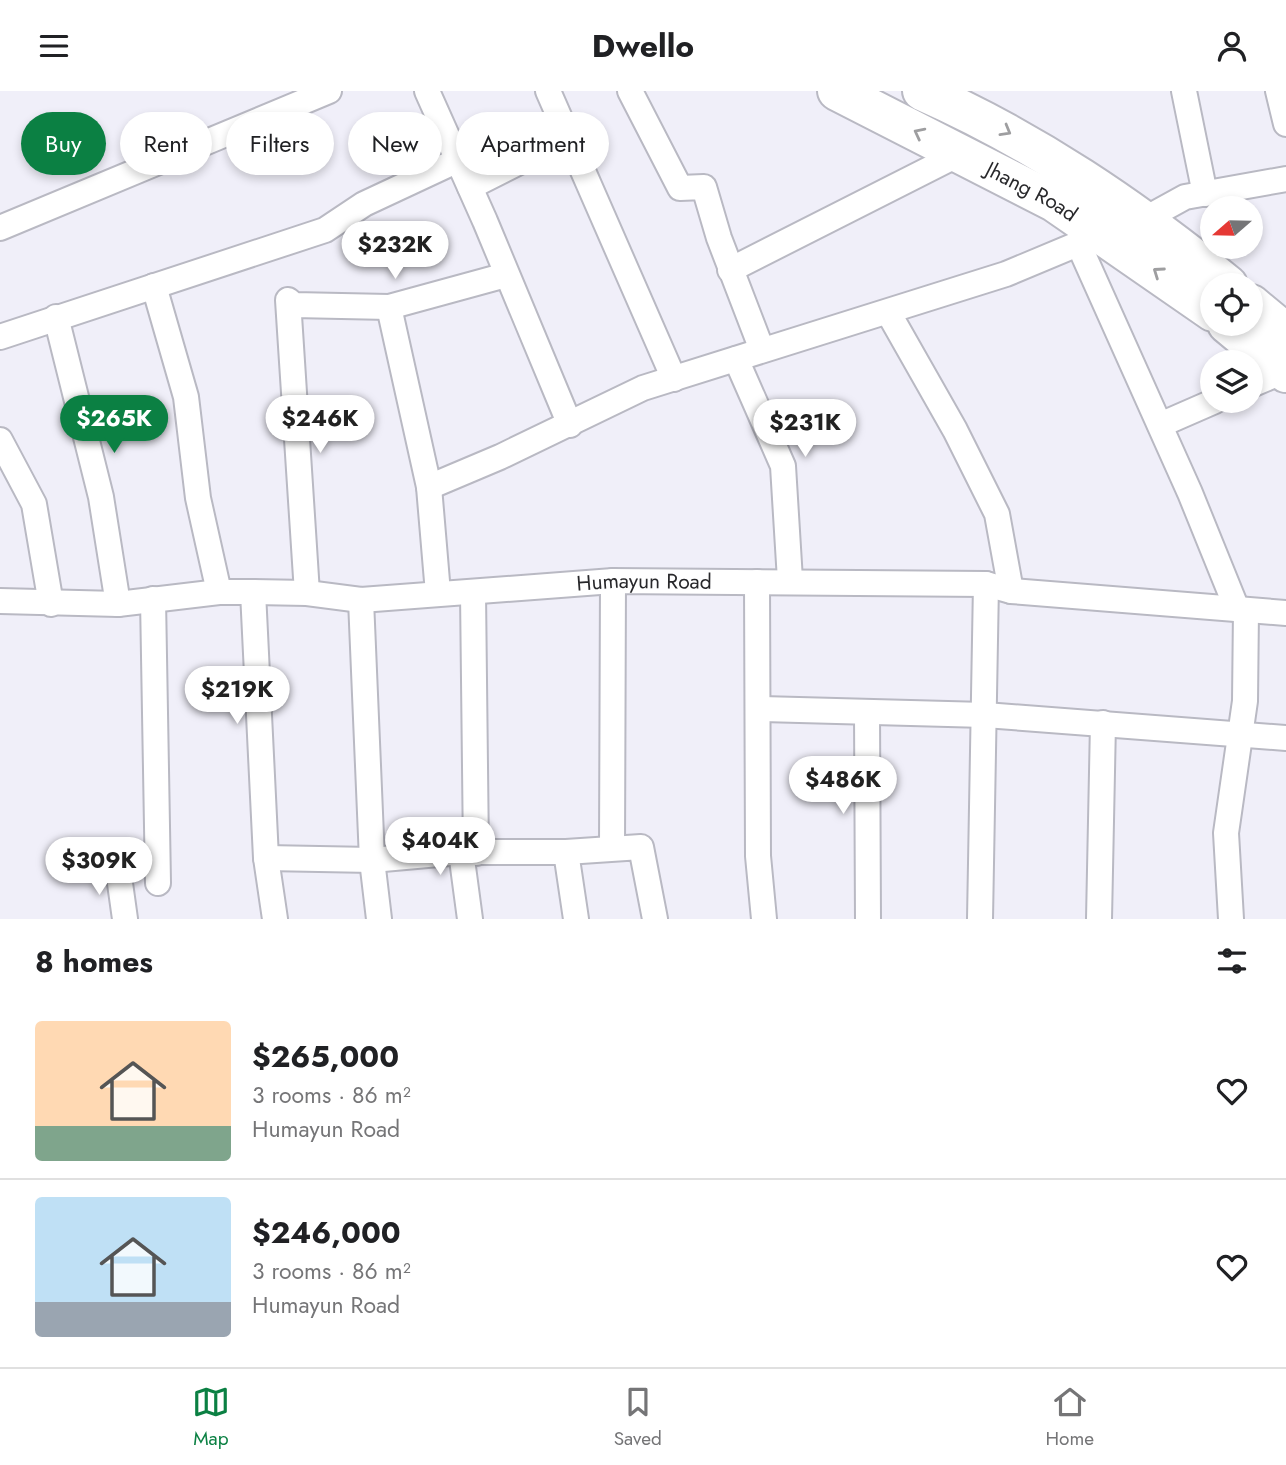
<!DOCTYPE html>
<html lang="en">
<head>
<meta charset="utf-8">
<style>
	:root { --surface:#fff; --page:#f6f6f6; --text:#202124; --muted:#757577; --line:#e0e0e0; --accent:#0b8043 }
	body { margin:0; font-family:Jost,sans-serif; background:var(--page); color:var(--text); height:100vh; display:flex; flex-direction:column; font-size:26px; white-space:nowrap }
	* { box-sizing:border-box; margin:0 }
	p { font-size:23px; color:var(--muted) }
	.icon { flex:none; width:38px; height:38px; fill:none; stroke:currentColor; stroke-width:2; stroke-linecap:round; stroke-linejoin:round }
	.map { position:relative; height:828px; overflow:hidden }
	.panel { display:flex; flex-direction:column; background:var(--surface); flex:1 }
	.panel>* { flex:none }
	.top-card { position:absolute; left:21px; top:21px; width:700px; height:63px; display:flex; gap:14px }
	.needle { width:46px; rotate:250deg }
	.tools { position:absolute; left:1200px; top:105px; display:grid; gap:14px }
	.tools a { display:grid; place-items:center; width:63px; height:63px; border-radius:50%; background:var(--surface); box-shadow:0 4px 10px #0003; font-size:35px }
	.price { position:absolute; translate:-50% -60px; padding:0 16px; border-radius:24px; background:#fff; color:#222; font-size:23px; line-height:46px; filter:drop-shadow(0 2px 4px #0008) }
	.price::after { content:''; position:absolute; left:50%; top:42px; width:21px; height:16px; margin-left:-10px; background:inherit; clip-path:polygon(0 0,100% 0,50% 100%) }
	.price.selected { background:var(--accent); color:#fff }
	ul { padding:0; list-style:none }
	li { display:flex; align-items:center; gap:21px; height:175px; padding:0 35px }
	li+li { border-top:2px solid var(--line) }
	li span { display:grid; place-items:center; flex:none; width:196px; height:140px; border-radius:7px; color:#555 }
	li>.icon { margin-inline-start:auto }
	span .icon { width:84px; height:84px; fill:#fffc; stroke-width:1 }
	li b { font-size:30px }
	h2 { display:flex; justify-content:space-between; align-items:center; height:84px; padding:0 35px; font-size:30px }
	.pill { padding:0 24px; border-radius:32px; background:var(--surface); box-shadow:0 4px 10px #0003; font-size:24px; line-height:63px }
	.pill.selected { background:var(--accent); color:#fff }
	header { display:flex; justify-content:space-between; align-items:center; height:91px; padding:0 35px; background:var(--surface); font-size:32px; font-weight:700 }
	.dock { display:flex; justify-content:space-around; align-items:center; height:98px; border-top:2px solid var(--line); background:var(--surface); font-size:19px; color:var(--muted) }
	.dock a { display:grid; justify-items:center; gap:4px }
	.dock .selected { color:var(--accent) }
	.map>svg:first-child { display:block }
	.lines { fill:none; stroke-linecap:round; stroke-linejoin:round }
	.minor-casing { stroke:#b9b9c3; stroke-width:28 }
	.trunk-casing { stroke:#b9b9c3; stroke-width:42 }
	.minor { stroke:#fff; stroke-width:24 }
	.trunk { stroke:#fff; stroke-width:38 }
	.oneway { stroke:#9e9ea0 }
	.labels { text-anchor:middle; stroke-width:5; stroke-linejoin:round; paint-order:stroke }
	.street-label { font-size:21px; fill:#28282b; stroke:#f0eff9 }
</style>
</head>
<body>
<header><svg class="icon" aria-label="menu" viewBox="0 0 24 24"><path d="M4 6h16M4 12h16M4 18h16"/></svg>Dwello<svg class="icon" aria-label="person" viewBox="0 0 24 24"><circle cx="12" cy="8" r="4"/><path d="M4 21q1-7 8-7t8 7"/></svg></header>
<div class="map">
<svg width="1286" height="828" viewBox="0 0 1286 828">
	<rect width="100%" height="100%" fill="#f0eff9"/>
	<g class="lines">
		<!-- minor casing -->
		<g class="minor-casing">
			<g id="minor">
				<path d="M427,0L485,130L570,334"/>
				<path d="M548,0L674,288"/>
				<path d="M630,0L680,97L704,96L719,147L762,259"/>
				<path d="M1184,0L1205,103"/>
				<path d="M1278,0L1286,33"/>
				<path d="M470,96L567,47"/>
				<path d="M1145,128L1185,106L1286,88"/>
				<path d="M0,137L329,0"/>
				<path d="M1078,152L1190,402L1237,518"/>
				<path d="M730,179L959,63"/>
				<path d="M154,195L186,306L198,407L219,501"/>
				<path d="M389,216L429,396L438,502"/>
				<path d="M888,221L955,339L997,423L1011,500"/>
				<path d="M56,226L101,406L118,513"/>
				<path d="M0,246L325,139L364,113L456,70"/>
				<path d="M736,268L783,375L790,489"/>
				<path d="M1251,294L1284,280"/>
				<path d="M1160,334L1215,310"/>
				<path d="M0,349L34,413L51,513"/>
				<path d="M429,396L500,366L643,297L1006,183L1104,142"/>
				<path d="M757,491L758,765L764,828"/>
				<path d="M253,501L266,767L275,828"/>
				<path d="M307,502L288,209L294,214L389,216L506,184"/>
				<path d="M473,502L476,762"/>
				<path d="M153,508L158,792"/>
				<path d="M361,509L372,769L379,828"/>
				<path id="s1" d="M0,510L118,513L219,501H253L307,502L361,509L613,490L986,493L1011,500L1286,522"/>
				<path d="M759,618L985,624L1286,647"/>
				<path d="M867,621L868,828"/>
				<path d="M612,757L613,490"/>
				<path d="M461,761L470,828"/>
				<path d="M566,761L576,828"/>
				<path d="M266,767L372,769L461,761H566L641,756L655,828"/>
				<path d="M118,778L125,828"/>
				<path d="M980,828L986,493"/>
				<path d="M1099,828L1103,632"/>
				<path d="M1231,828L1226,742L1245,610L1246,519"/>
			</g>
		</g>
		<!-- trunk casing -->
		<g class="trunk-casing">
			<g id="trunk">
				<path id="s2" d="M837,0L1054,111L1213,221"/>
				<path d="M922,0C1035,50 1133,117 1228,194"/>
				<path d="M1251,213L1286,242"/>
				<path d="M1227,233L1286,282"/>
			</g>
		</g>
		<!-- minor -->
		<use href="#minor" class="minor"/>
		<!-- trunk -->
		<use href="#trunk" class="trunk"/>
	</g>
	<!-- one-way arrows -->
	<defs><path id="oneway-chevron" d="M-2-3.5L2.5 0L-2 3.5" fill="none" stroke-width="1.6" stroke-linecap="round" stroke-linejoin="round" transform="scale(1.75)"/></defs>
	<g class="oneway">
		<use href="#oneway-chevron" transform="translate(1006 40) rotate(30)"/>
		<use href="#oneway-chevron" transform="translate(919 42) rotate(-153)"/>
		<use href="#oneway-chevron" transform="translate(1158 181) rotate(-145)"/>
	</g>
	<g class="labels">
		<!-- street labels -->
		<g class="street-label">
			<text dy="7" stroke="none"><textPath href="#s2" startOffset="219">Jhang Road</textPath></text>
			<text dy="7" stroke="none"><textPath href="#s1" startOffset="646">Humayun Road</textPath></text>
		</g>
	</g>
</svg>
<div class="tools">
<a><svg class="needle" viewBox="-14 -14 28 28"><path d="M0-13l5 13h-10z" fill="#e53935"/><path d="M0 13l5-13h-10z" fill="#757577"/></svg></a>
<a><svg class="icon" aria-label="locate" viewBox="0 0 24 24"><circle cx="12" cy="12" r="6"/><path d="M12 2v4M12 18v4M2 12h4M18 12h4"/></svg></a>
<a><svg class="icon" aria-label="layers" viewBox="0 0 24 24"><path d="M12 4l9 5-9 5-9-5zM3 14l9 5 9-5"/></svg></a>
</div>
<b class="price" style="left:395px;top:190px">$232K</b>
<b class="price selected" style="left:114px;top:364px">$265K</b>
<b class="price" style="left:320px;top:364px">$246K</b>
<b class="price" style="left:805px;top:368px">$231K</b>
<b class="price" style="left:237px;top:635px">$219K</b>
<b class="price" style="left:843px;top:725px">$486K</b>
<b class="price" style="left:440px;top:786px">$404K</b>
<b class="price" style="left:99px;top:806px">$309K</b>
<div class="top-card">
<a class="pill selected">Buy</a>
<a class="pill">Rent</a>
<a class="pill">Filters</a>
<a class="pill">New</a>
<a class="pill">Apartment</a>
</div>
</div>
<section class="panel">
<h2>8 homes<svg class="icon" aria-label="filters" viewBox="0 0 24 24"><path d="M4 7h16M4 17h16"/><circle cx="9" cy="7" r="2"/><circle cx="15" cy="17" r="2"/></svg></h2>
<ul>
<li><span style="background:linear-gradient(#ffd9b3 75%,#7fa58c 0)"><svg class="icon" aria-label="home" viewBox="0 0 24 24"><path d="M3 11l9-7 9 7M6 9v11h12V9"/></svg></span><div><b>$265,000</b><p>3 rooms · 86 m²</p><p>Humayun Road</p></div><svg class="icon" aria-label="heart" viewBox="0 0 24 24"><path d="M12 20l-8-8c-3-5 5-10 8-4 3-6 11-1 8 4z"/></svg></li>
<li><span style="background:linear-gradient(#bfe0f5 75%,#9aa5b1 0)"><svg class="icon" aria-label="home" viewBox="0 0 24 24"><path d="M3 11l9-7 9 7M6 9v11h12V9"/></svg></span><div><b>$246,000</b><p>3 rooms · 86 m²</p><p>Humayun Road</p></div><svg class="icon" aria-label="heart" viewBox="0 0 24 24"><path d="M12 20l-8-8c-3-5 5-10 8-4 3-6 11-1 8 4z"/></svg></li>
</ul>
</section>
<nav class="dock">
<a class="selected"><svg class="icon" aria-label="map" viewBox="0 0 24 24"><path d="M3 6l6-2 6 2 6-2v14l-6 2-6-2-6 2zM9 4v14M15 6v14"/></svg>Map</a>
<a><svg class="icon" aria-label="saved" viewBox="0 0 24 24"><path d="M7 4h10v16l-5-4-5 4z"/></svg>Saved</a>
<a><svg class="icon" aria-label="home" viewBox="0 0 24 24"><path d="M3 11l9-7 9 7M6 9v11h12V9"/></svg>Home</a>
</nav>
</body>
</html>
